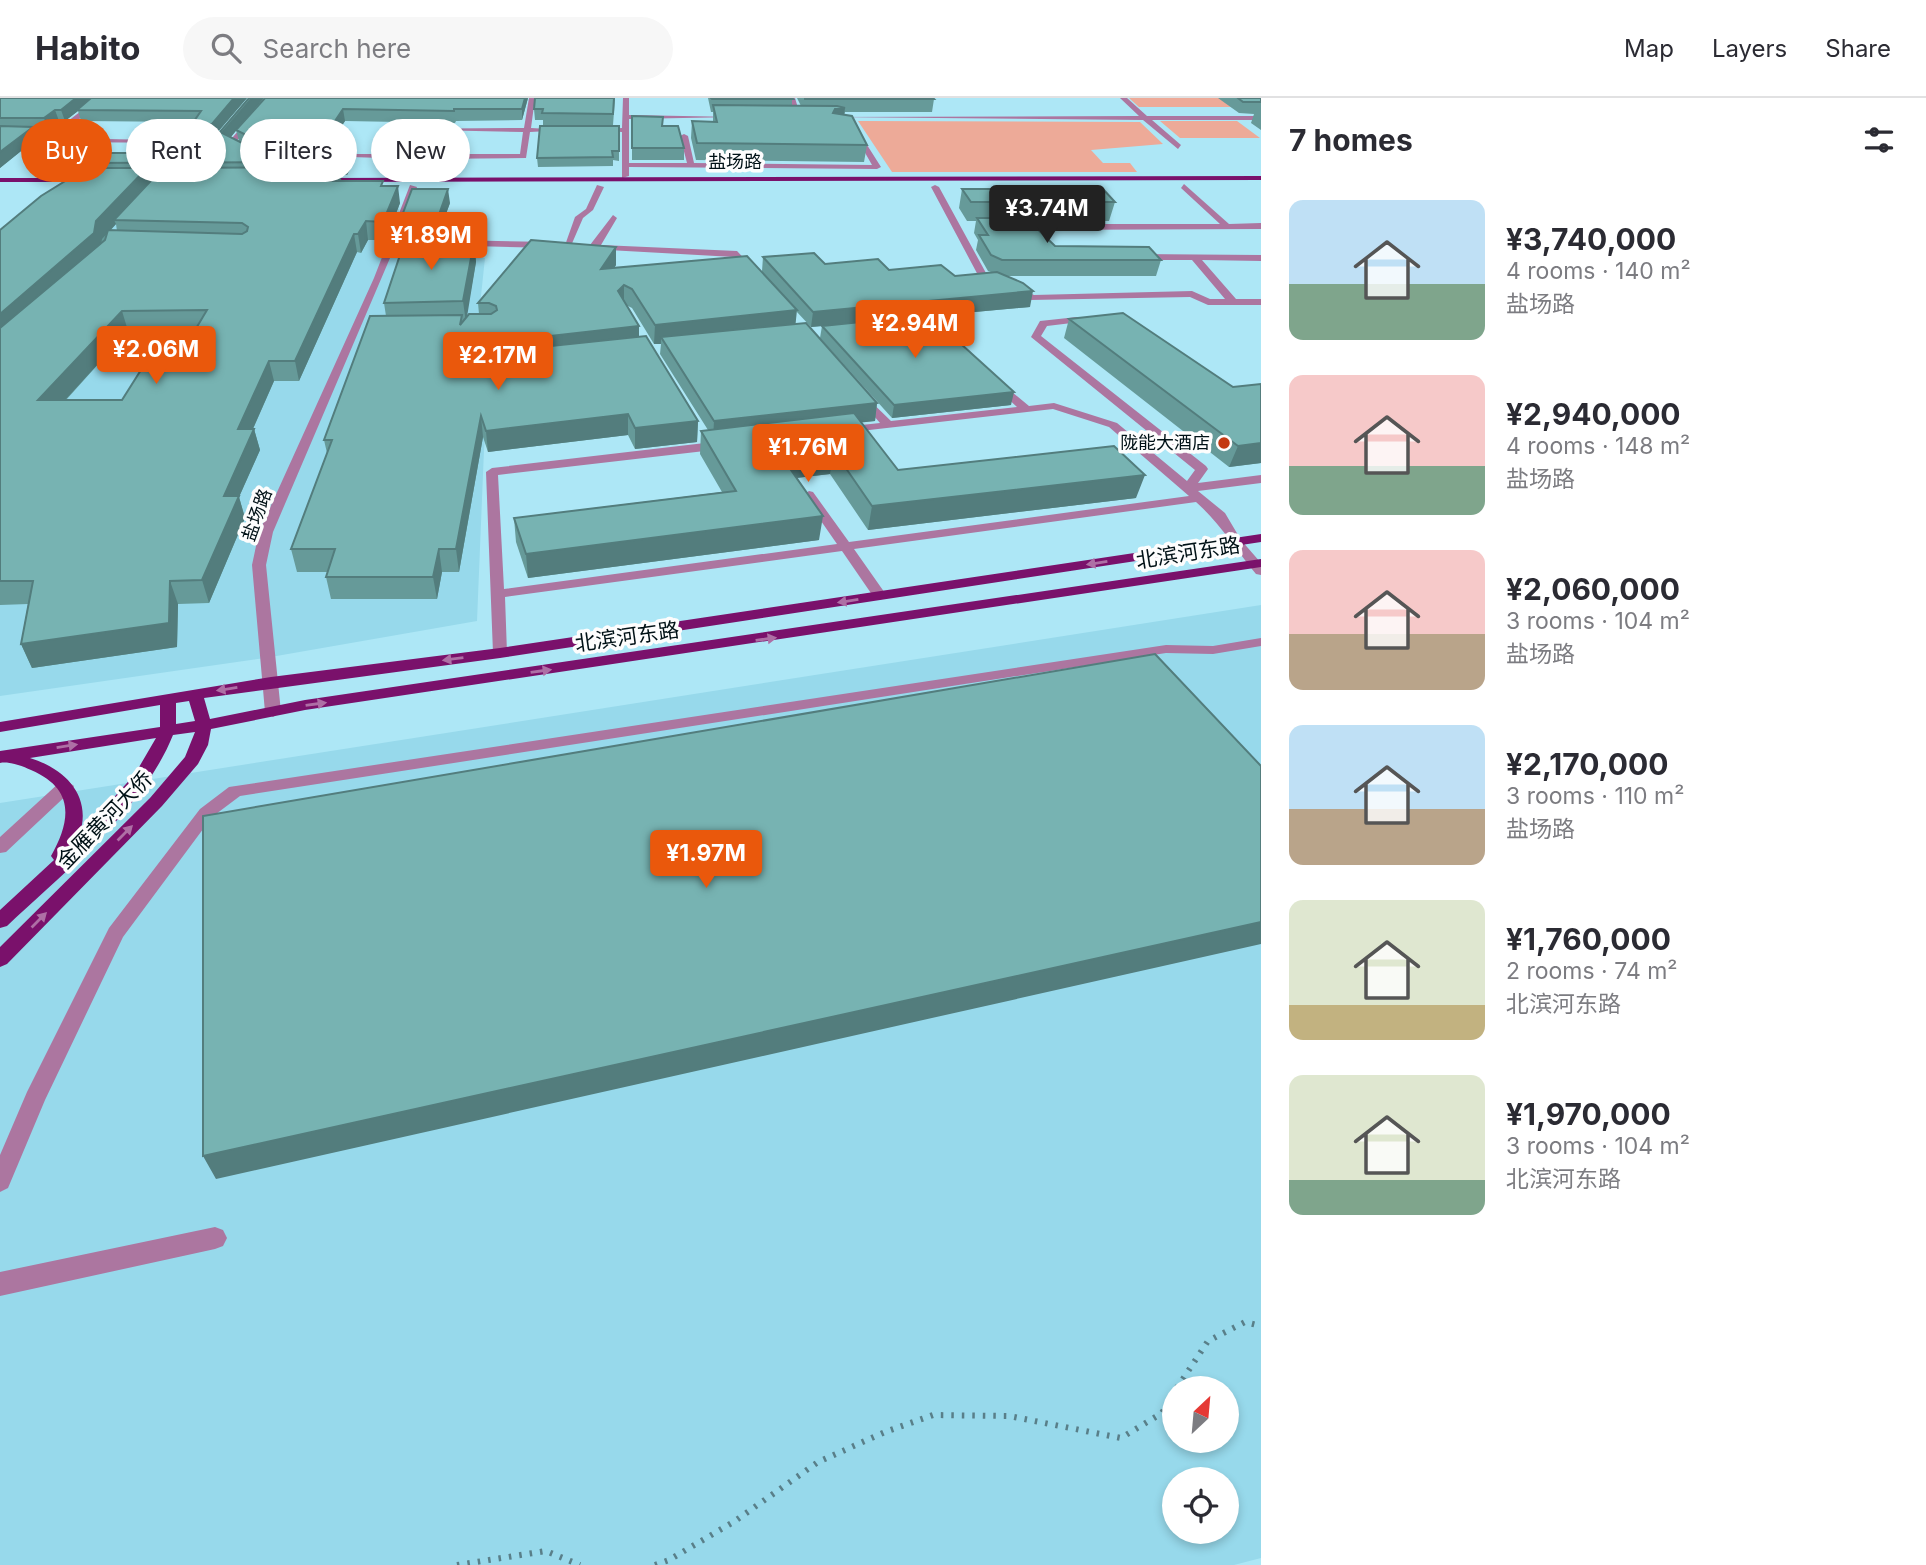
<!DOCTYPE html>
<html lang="en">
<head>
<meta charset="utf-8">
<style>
	:root { --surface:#fff; --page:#f7f7f7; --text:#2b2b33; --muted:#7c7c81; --line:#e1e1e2; --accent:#ea580c }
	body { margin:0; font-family:Inter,"Noto Sans SC",sans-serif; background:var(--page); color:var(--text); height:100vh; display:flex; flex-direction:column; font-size:26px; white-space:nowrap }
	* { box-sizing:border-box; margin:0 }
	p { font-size:23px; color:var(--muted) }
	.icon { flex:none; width:38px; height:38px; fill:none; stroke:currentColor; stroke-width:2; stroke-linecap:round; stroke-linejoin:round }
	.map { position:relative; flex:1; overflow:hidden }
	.details { display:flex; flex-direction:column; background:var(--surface); width:665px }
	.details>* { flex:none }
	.banner { position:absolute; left:21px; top:21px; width:665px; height:63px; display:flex; gap:14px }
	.needle { width:46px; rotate:26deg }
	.tools { position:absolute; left:1162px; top:1278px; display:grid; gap:14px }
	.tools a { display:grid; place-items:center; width:77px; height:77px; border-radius:50%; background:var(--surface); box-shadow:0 4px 10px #0003; font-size:35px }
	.price { position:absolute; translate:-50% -60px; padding:0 16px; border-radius:7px; background:var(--accent); color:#fff; font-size:23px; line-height:46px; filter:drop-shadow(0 2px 4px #0008) }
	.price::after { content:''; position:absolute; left:50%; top:42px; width:21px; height:16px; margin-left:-10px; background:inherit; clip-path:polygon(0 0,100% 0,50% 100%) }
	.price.active { background:#222; color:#fff }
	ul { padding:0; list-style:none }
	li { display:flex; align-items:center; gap:21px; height:175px; padding:0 28px }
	li span { display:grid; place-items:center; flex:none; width:196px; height:140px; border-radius:14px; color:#555 }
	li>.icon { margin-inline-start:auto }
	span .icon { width:84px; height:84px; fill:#fffc; stroke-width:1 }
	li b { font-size:30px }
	h2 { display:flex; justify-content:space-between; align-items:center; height:84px; padding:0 28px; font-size:30px }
	.pill { padding:0 24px; border-radius:32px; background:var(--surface); box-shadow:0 4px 10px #0003; font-size:24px; line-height:63px }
	.pill.active { background:var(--accent); color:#fff }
	header { display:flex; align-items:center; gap:42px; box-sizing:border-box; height:98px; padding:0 35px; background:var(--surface); border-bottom:2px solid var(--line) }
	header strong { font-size:33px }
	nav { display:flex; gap:38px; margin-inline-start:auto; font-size:24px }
	.search { width:490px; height:63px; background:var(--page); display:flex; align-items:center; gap:18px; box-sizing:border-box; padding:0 24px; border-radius:38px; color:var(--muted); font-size:26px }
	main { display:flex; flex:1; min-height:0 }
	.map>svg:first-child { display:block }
	.built { fill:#97d9eb; fill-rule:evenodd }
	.green { fill:#edaa98 }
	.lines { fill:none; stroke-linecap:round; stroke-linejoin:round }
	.path { stroke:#597f89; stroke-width:6; stroke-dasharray:2.5 8; stroke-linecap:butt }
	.minor { fill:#ac76a0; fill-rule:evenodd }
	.major { fill:#7a116b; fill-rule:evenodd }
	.wall { fill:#669a99; fill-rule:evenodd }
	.shaded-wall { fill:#537d7d }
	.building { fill:#77b3b2; stroke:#537d7d; stroke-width:2; fill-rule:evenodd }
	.oneway { fill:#ae6fa5 }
	.poi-dot { fill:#c33912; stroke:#fdfdfd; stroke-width:2.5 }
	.labels { text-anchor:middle; stroke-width:7; stroke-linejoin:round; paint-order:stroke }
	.far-street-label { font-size:18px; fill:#001116; stroke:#fdfdfd }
	.far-poi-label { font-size:18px; fill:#001116; stroke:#fdfdfd; text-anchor:end }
	.street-label { font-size:21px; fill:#001116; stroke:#fdfdfd }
</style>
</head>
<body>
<header>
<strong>Habito</strong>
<div class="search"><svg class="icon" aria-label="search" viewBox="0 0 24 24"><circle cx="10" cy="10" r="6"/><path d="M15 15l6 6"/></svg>Search here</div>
<nav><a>Map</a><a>Layers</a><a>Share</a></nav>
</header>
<main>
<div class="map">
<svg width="1261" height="1467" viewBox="0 0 1261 1467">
	<rect width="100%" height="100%" fill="#ade7f6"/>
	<!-- built -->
	<path class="built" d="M395,93L405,143L403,157L485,160L478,226L490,289L484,352L477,523L265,560L0,598V135Z
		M1261,507V1460L1234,1467H0V705ZM1174,1290H1227V1342H1174ZM1174,1381H1227V1433H1174Z"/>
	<!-- green -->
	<path class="green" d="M1129,0H1225L1237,9H1139Z
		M858,23L1140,24L1163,46L1091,52L1103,65H1130L1137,74H892Z
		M1160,23H1237L1260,40H1180Z"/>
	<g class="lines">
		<!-- path -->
		<path class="path" d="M1177,1290L1208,1243L1245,1224L1261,1228
			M457,1467L546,1453L580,1467
			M655,1467L669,1462L735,1423L818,1364L885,1334L933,1317L1009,1318L1121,1340L1162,1315L1174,1294"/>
		<!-- minor -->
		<path class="minor" d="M98,0H105L56,40L206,43L202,45L46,44V40Z
			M266,0H273L235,45L250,55L243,57L227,46Z
			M529,0H535L531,30L567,32L530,34L526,60L421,61L422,67L418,69L411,61L322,58L326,56H520L523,34L383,31L524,30Z
			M623,0H629V17L737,19L629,21V65H687L680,38L684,36L688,38L694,65L872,67L851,30L855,28L881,69L877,71L629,69V78L622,80V34L591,32L622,30Z
			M789,0H795L801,20L796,19Z
			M1120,0H1127L1147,18H1261V22H1152L1181,47L1178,51L1143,22L829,19L1139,18Z
			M1184,86L1229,126L1261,125V131L1032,132L1038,140L1034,143L1022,129L1026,126H1220L1181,90Z
			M410,87L417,89L398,141L551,144L555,147L551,150L396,146L273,434L266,467L281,614L273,619L265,614L252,467L259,434L374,180Z
			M597,87L604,89L593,112L583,120L570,150H564L575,119L586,111Z
			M935,87L939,89L986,175L1034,197L1192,193L1210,201H1225L1192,162H1135L1131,159L1135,156L1261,157V163L1202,162L1236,201H1261V207H1208L1190,199L1030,202L979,179L931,89Z
			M613,117L617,120L601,147L737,153L760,177L752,179L734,159L590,151V147Z
			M1077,219L1082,222L1080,224L1047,228L1041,238L1206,368L1208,371L1198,385L1261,377V385L1198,393L1225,415L1241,442L1261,465V477L1256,476C1236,452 1220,425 1196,404L854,451L887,498L880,502L875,501L842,453L505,499L507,555L500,560L493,555L486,374L492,370L722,343L728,347L722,351L498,377L504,491L837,446L803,397L809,393L813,394L849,444L1189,398L1109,329L1053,311L843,335L837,332L843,329L880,325L856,297L861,294L891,323L1017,309L991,285V281L995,280L1029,308L1054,305L1117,325L1187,383L1195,372L1031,239L1040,223Z
			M1261,540V548L1213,556L1166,555L240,698L212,719L123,839L45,1002L8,1090L0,1094V1057L27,994L109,830L200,711L229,689L1166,547L1213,548Z
			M66,682L74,688L72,692L6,754L0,755V739L60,684Z
			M215,1129L223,1132L227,1140L223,1148L215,1151L0,1198V1174Z"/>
		<!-- major -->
		<path class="major" d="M1261,78V82L320,84L316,82L320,80Z
			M0,80H89L93,82L89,84H0Z
			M1261,436V444L500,560L204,600L210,621L305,602L1261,461V469L305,612L211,631L208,647L198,666L162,708L7,866L0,869V849L150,700L185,659L195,634L173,637C143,712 64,774 7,828L0,830V812L54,762L51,758C71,722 75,691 31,672C22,668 9,663 0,665V653L160,629V607L0,634V624L271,579L500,550ZM189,603L195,623L176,626V605ZM156,640L135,676L79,738C93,699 66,671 30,660Z"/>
	</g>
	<!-- wall -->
	<path class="wall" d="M0,0H247L218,34L238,31L265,0H528L522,22L456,23L455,25L345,23L325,53H318V57H349L351,69L347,77H340L341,83L384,88L400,105L386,142H368L361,155L357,154L299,283H274L253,331H254L260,352L239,399L245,420L209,505L178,506L177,549L32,570L21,546L28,506L0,507V132L88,70L86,65L169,55L194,34L192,26L193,24L81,23L78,13L65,23H59L48,32H33L36,41L0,70ZM236,32L239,43L231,39ZM150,77H156L151,83ZM116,126L117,133H110ZM195,232L176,264L122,302H66L128,233Z
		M615,0L613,27H543V22H535L534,11Z
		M708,0H792V8H801L797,0L934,1L932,14H845L844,17L867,47L864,64L696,62L691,40L692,23L713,24V14H711Z
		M1218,0H1261V32L1251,25L1254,16L1239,15Z
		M632,18L663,28L684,50V62H632Z
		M619,28V63L613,62V68L538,69L537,60Z
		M962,91L1115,104L1109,123H1030L1055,148L1161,162L1156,178H1007L1030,209L931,218L1011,307L892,320L820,240L822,228L811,229L796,213L795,226L877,305L875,323L861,324L898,372L1136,400L868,432L830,376L796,380L819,442L528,480L516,444L514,420L722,394L700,356L701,333L708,332L660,256L661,246H654L632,210L626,207L639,228V239L698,323L697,344L635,351L628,337L488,354L483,339L459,474H442L437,501H331L326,479L328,474H297L291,451L327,355L324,342L386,218L384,205L474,144L476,164L466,219L479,216L478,205L616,149V167L614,170L762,173L763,159L825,166L955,178L991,174L988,173L976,152L978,142L974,135L976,123H967L959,110Z
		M450,105L437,140L402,139L400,123Z
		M1069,221L1233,289L1261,365L1229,369L1064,240Z"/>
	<!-- shaded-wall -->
	<path class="shaded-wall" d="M76,0H95L77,12L78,13L65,23L61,12Z
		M234,0H247L215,37L212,26Z
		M252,0H264L224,47L222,35Z
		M525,0H528L522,22V11Z
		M845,10L843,27L833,15L835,11Z
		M343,11L345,23L325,53L323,41Z
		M55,12L59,23L48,32L44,20Z
		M33,29L36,41L0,70V54Z
		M349,57L351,69L347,77L345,64Z
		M339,69L342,86L330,83Z
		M147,70L152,86L114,122L116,126L102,141L100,154L0,242V216L96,123Z
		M398,88L400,105L386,142L383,124Z
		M448,91L450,105L437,140L436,125Z
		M366,123L368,142L361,155L358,136Z
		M354,136L357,154L299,283L295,263Z
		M474,144L476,164L466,225L463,203Z
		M616,149V167L601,190V171Z
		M624,187V206L618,193Z
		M1033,193L1030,209L811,229L813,214Z
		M797,212L795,231L661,239V246H654L655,227Z
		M122,213L128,233L46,323L38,302Z
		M639,228V248L496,268L495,248L496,244Z
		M269,263L274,283L243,353L238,331Z
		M1014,294L1011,307L892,320L894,307Z
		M877,305L875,323L713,341L714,323Z
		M628,316V337L488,354L486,333Z
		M481,318L483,339L459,474L456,451Z
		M698,323L697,344L635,351V330Z
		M254,331L260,352L239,399L245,420L209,505L202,482L224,398Z
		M1261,345V365L1229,369L1238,348Z
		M834,353L830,376L779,382L782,359Z
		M1145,377L1136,400L868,432L872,408Z
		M823,418L819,442L528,480L526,456Z
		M439,451L442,474L437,501L433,479Z
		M170,483L178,506L177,549L32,570L21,546Z
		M1261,824V846L216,1081L203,1058Z"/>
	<!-- building -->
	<path class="building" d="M0,0H76L61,12H55L44,20H0Z
		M91,0H234L212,26H192L201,13L77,12Z
		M249,0H252L222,35L252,50H317L313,57H349L345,64L86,65L98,55H169L185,35L220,34Z
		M265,0H525L522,11H454V13L343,11L323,41H254L236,32Z
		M535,0H614L613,16L542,15L543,11H534Z
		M711,0H792L793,1H712Z
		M805,0H933L934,1H805Z
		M1238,0H1261V4H1243Z
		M713,7L837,8L845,10L835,11L833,15L852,18L867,47L697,45L692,23L717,24Z
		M632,18L663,19L662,28H678L684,50H632Z
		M0,28L33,29L0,54Z
		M540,28H619V53H612L613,59L537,60Z
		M339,69L330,83H383L381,88H398L383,124L366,123L358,136H354L295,263H269L238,331H254L224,398H239L202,482L170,483L169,525L21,546L33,483H0V230L105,142L108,132L242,136L247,133L248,129L242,125L114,122L160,73V70ZM207,212L176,264H146L122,302H38L122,213Z
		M74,70H147L96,123L94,135L0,216V132L41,98L70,80L69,74Z
		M412,91H448L436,125L400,123Z
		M962,91H1103L1115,104H971Z
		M977,120H1026L1055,148L1149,149L1161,162H1002L991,157L979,137H988Z
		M405,142L474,144L463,203L384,205Z
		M531,142L616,149L601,171L747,158L797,212L655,227L632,191L624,187L618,193L639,228L496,244L495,248L503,253L646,238L698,323L635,330L628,316L486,333L481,318L456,451H439L433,479H326L335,451H291L332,342H324L370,218L462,217L460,227L469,216H491L497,212L496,208L489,205H478Z
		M814,155L825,166L878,161L889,172L941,167L955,178L997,174L1023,185L1033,193L813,214L763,159Z
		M1123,215L1233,289L1261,286V345L1238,348L1069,221Z
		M929,217L1014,294L894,307L822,228Z
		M806,225L877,305L714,323L661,239Z
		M854,315L898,372L1114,348L1145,377L872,408L834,353L782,359L823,418L526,456L514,420L736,393L701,333Z
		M1155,556L1261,668V824L203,1058V718Z"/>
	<!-- one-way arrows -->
	<defs><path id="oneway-solid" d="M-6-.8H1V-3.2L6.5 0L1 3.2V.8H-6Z" transform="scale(1.75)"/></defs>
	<g class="oneway">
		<use href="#oneway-solid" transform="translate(1097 465) rotate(171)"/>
		<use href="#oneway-solid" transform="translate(848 503) rotate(171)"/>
		<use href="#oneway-solid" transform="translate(766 541) rotate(-8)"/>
		<use href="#oneway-solid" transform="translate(453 561) rotate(173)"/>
		<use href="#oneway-solid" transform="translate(541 573) rotate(-8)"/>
		<use href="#oneway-solid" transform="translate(227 591) rotate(171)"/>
		<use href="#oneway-solid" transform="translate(316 606) rotate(-8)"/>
		<use href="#oneway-solid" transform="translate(67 648) rotate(-9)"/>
		<use href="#oneway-solid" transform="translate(125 735) rotate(-45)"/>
		<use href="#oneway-solid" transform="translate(39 822) rotate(-45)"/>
	</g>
	<!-- markers -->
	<circle class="poi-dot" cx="1224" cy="345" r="7"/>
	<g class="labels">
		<!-- far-street labels -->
		<g class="far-street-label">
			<text x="735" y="70">盐场路</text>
			<text transform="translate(257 417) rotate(-70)" y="6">盐场路</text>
		</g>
		<!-- far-poi labels -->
		<g class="far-poi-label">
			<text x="1210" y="351">陇能大酒店</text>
		</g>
		<!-- street labels -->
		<g class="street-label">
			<text transform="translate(1188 455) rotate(-9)" y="7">北滨河东路</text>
			<text transform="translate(627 539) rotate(-8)" y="7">北滨河东路</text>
			<text transform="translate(105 722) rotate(-46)" y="7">金雁黄河大侨</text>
		</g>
	</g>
</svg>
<div class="tools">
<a><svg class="needle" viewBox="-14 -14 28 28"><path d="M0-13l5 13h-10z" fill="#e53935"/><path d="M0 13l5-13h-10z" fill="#7c7c81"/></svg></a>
<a><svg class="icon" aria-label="locate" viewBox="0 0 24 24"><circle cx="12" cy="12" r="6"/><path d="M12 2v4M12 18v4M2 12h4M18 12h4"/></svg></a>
</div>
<b class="price active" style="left:1047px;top:147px">¥3.74M</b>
<b class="price" style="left:431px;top:174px">¥1.89M</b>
<b class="price" style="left:915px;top:262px">¥2.94M</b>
<b class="price" style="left:156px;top:288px">¥2.06M</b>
<b class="price" style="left:498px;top:294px">¥2.17M</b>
<b class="price" style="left:808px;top:386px">¥1.76M</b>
<b class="price" style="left:706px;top:792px">¥1.97M</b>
<div class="banner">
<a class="pill active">Buy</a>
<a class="pill">Rent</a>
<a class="pill">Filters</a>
<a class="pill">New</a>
</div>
</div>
<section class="details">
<h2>7 homes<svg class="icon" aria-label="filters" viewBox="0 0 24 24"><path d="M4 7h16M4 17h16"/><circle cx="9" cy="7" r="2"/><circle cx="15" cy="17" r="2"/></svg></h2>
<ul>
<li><span style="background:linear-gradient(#bfe0f5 60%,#7fa58c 0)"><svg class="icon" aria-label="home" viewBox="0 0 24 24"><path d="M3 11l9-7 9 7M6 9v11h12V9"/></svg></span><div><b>¥3,740,000</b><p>4 rooms · 140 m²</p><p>盐场路</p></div></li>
<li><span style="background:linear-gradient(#f6c9c9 65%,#7fa58c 0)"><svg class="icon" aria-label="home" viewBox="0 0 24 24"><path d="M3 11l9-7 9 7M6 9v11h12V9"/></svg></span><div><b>¥2,940,000</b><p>4 rooms · 148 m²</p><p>盐场路</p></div></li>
<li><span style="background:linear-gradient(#f6c9c9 60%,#b9a48a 0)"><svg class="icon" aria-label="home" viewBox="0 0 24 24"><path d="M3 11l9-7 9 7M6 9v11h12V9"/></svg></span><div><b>¥2,060,000</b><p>3 rooms · 104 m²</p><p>盐场路</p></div></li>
<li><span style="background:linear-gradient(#bfe0f5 60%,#b9a48a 0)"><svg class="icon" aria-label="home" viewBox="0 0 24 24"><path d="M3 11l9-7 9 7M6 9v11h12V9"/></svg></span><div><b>¥2,170,000</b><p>3 rooms · 110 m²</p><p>盐场路</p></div></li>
<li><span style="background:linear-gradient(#dfe7d0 75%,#c2b280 0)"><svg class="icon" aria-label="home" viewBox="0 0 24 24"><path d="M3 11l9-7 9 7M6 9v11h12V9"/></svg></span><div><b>¥1,760,000</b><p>2 rooms · 74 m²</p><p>北滨河东路</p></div></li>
<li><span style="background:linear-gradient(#dfe7d0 75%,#7fa58c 0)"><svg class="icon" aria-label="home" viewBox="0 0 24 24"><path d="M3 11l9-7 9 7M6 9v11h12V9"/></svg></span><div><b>¥1,970,000</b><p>3 rooms · 104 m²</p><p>北滨河东路</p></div></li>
</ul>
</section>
</main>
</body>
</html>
